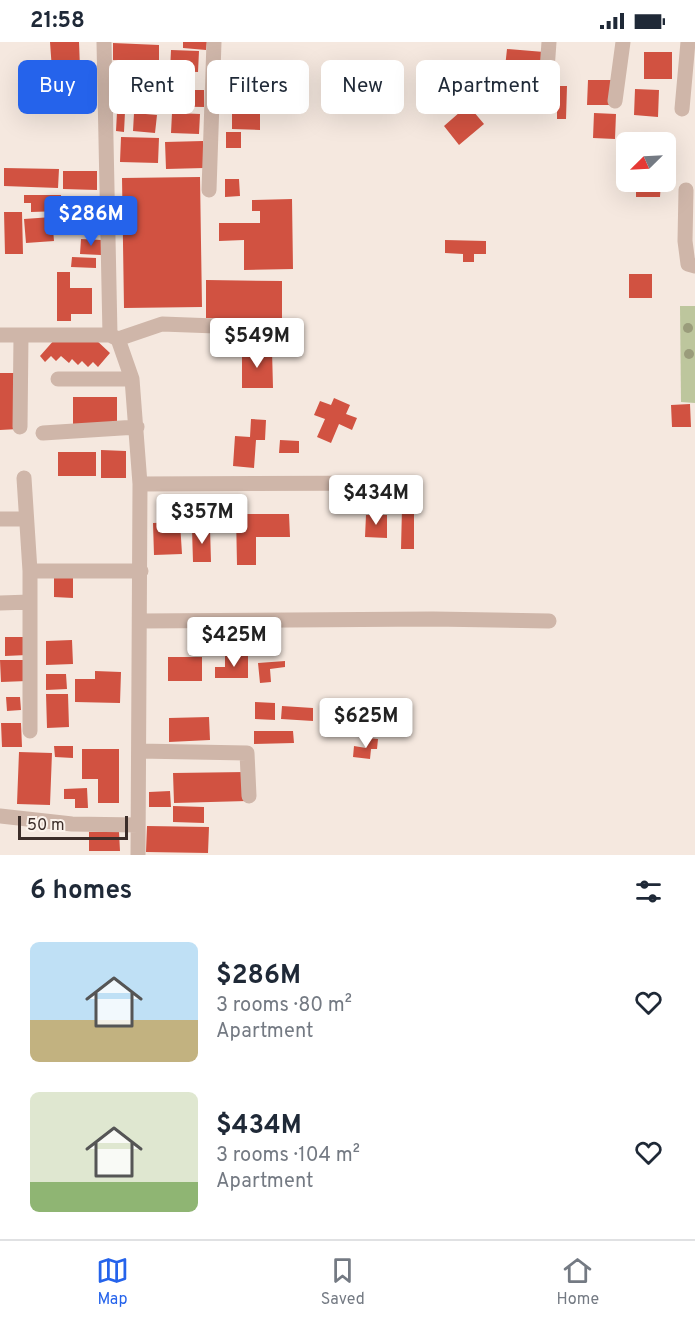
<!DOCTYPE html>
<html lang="en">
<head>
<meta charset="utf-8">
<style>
	:root { --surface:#fff; --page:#f6f6f7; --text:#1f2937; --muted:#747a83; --line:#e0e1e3; --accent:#2563eb }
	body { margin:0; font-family:Overpass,sans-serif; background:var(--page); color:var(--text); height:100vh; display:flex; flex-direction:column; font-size:22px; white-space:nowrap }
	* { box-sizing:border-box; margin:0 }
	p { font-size:20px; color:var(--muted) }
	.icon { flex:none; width:33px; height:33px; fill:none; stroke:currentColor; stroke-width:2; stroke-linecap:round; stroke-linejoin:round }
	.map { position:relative; height:813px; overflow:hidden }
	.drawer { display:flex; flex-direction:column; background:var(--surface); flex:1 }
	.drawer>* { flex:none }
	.top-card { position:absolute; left:18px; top:18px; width:660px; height:54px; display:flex; gap:12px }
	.needle { width:39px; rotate:246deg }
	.buttons { position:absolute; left:616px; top:90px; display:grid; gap:12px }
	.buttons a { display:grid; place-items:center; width:60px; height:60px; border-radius:9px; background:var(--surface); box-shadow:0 6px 24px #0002; font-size:30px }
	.scale { position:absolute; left:18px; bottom:15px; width:110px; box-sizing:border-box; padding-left:6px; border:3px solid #3c2d29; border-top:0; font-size:16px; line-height:21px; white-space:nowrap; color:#3c2d29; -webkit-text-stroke:4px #fcf3ec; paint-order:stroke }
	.price { position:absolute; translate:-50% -51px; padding:0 14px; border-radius:6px; background:#fff; color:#222; font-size:20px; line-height:39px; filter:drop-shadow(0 2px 3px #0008) }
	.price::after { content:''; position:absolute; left:50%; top:36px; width:18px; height:14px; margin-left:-9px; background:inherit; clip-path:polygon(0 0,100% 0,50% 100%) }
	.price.on { background:var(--accent); color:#fff }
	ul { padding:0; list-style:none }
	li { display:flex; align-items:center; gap:18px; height:150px; padding:0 30px }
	li span { display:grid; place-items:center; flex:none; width:168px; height:120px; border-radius:9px; color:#555 }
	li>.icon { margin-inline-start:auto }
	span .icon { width:72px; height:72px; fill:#fffc; stroke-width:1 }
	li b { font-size:26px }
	h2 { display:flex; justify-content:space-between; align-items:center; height:72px; padding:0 30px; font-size:26px }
	.tag { padding:0 21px; border-radius:9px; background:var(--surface); box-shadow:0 6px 24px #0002; font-size:21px; line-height:54px }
	.tag.on { background:var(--accent); color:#fff }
	.status { display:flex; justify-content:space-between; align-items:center; height:42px; padding:0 30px; background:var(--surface); direction:ltr }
	.status svg { height:16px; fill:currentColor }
	.menu { display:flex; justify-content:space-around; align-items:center; height:84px; border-top:2px solid var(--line); background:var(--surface); font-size:16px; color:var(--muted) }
	.menu a { display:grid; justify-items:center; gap:3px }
	.menu .on { color:var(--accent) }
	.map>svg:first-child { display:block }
	.green { fill:#bdc69d }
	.building { fill:#d15241 }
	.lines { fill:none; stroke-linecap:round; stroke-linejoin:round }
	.minor { stroke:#cfb6a9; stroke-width:15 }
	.tree { fill:#9a9c7b }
</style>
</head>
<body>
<div class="status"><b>21:58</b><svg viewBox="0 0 49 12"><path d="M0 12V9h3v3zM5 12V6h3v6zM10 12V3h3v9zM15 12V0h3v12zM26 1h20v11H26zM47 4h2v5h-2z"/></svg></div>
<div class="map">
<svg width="695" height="813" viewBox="0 0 695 813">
	<rect width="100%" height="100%" fill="#f5e8df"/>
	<!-- green -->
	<path class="green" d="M680,264H695V361L681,360Z"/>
	<!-- building -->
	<path class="building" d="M50,0H79L80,26L52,28Z
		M183,0H207L206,8L183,6Z
		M113,1L159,3V30H145V19L113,18Z
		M507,7L544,10L543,26L523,24L521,46L503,44Z
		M171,8L199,9L198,30L170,29Z
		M644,10H672V37H644Z
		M264,22L293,23V60L264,59Z
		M161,34H184V48H204V65L147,64V40H161Z
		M588,38H612V63H587Z
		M135,41H144V59H135Z
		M118,42H132V59H118Z
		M551,44H567L566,77H557V62L550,61Z
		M635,47L659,48L658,75L634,73Z
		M232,52H260V88L232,87Z
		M468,63L484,82L459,103L444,84Z
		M117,70H125L124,90L116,89Z
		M134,71L157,73L155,91L133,89Z
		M172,71L200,72L199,92L171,91Z
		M594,71L616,72L615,97L593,96Z
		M226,90H241V106H226Z
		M121,95L159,96L158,121L120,120Z
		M203,99L204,126L166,127L165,100Z
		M4,126L59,127L58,146L4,144Z
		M63,129H97V148L63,147Z
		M200,135L202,265L124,266L122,136Z
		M225,137H239L240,154L225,155Z
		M636,140H661L660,155H636Z
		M24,153H61L62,169L31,170V161H24Z
		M292,157L293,227L244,228V198L219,199V181H260V169H252V158Z
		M4,170H22L23,212H5Z
		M52,175L54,199L26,201L24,177Z
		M81,197L102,198L101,213L80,212Z
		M445,198L486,199V212H474V220H463V212L445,211Z
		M72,215L96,216V226L71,225Z
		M57,230H70V246H92V272H71V279H57Z
		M629,232H652V256H629Z
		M206,238L282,239V277L206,276Z
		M55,297H95L110,311L98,325L93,320L88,325L82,319L78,323L72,317L69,321L61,314L56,319L51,314L45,320L40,314Z
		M242,308H272L273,346H242Z
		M0,331H17L18,387L0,388Z
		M73,355H117V382H73Z
		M334,356L350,363L346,372L357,376L352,388L339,382L331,401L317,395L325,377L314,373L320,359L331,363Z
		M690,362L691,385H672L671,363Z
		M251,377L266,378L265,398H256L254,426L233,424L235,394L250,395Z
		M280,398L299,399V411H279Z
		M101,408L126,409V436H101Z
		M58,410H96V434H58Z
		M402,466H414V507H401Z
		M236,472H289L290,495H256V523H237Z
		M366,473H387V496L365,495Z
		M180,480L182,512L154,513L153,481Z
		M210,486L211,520H193L192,487Z
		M54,535L73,536V556L54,555Z
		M5,595H26L27,613L5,614Z
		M72,598L73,622L46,623V599Z
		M225,613H248V636H215V625H225Z
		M168,615H202V639H168Z
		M0,618H27V639L1,640Z
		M285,619V625L270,627L271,640L260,641L258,621Z
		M95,629L121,630L120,661L75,660V637H95Z
		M46,632H66L67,647L46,648Z
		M46,652H68L69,685L47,686Z
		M6,655H20L21,668L7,669Z
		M255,660L275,661V678L255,677Z
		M282,664L313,666V679L281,677Z
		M349,668L371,669L370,695L348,694Z
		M209,675L210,698L169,700V676Z
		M1,681H21L22,705H2Z
		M254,689H293L294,701L254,702Z
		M368,696L378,697L377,707H371L370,717L353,715L354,704L366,706Z
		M54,704H73V716L55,715Z
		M82,707H119V761H98V737H82Z
		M19,710L52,711L50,763L17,762Z
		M246,730L247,759L174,761L173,731Z
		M87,746L88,766H75V757H64V747Z
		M170,749L171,765H149V750Z
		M173,764L204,765V781L173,780Z
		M147,784L209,785L208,811L146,810Z
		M89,790H119L120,809H89Z"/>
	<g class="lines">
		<!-- minor -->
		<path class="minor" d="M104,0L110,293L118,297L132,337L140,442L138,813
			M547,28L549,0
			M615,59L623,0
			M682,67L688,0
			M209,148L214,0
			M686,148L685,199L688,222L695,224
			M0,293H110
			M118,297L162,282L271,286
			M58,337H132
			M20,385L21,294
			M43,391L137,385
			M24,436L30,529V689
			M140,442L411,441
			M0,477H26
			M30,529H141
			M0,561L30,560
			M141,579L433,577L549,579
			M139,709L247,711L249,754
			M0,774L72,782L138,783"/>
	</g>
	<!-- trees -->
	<g class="tree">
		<circle cx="688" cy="286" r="5"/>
		<circle cx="689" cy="312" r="5"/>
	</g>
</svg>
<div class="buttons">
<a><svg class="needle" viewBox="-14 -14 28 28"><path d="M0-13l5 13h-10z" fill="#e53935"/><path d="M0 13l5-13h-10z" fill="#747a83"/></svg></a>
</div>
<div class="scale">50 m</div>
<b class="price on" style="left:91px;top:205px">$286M</b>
<b class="price" style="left:257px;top:327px">$549M</b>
<b class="price" style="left:376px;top:484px">$434M</b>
<b class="price" style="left:202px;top:503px">$357M</b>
<b class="price" style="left:234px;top:626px">$425M</b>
<b class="price" style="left:366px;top:707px">$625M</b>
<div class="top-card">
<a class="tag on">Buy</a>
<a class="tag">Rent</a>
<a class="tag">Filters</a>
<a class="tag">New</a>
<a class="tag">Apartment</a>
</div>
</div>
<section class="drawer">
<h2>6 homes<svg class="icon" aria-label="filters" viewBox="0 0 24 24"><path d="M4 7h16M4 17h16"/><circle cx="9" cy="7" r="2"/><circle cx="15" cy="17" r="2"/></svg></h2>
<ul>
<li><span style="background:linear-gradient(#bfe0f5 65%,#c2b280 0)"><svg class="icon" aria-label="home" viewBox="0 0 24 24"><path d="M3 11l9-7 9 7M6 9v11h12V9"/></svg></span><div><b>$286M</b><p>3 rooms · 80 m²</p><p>Apartment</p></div><svg class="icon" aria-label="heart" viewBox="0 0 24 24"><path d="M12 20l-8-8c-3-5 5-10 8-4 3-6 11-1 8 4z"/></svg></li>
<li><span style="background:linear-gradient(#dfe7d0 75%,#8fb573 0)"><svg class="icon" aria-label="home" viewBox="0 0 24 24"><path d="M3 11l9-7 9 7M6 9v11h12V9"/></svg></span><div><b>$434M</b><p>3 rooms · 104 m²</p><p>Apartment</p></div><svg class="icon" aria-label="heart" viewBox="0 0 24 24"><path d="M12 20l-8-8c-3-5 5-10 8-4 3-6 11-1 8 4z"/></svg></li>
</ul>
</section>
<nav class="menu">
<a class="on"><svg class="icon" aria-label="map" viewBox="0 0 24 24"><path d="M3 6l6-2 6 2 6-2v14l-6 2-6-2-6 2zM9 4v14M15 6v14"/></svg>Map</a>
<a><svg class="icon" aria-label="saved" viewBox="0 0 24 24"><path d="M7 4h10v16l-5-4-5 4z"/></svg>Saved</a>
<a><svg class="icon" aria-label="home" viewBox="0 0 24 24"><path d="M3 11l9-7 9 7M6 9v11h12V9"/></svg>Home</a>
</nav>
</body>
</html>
